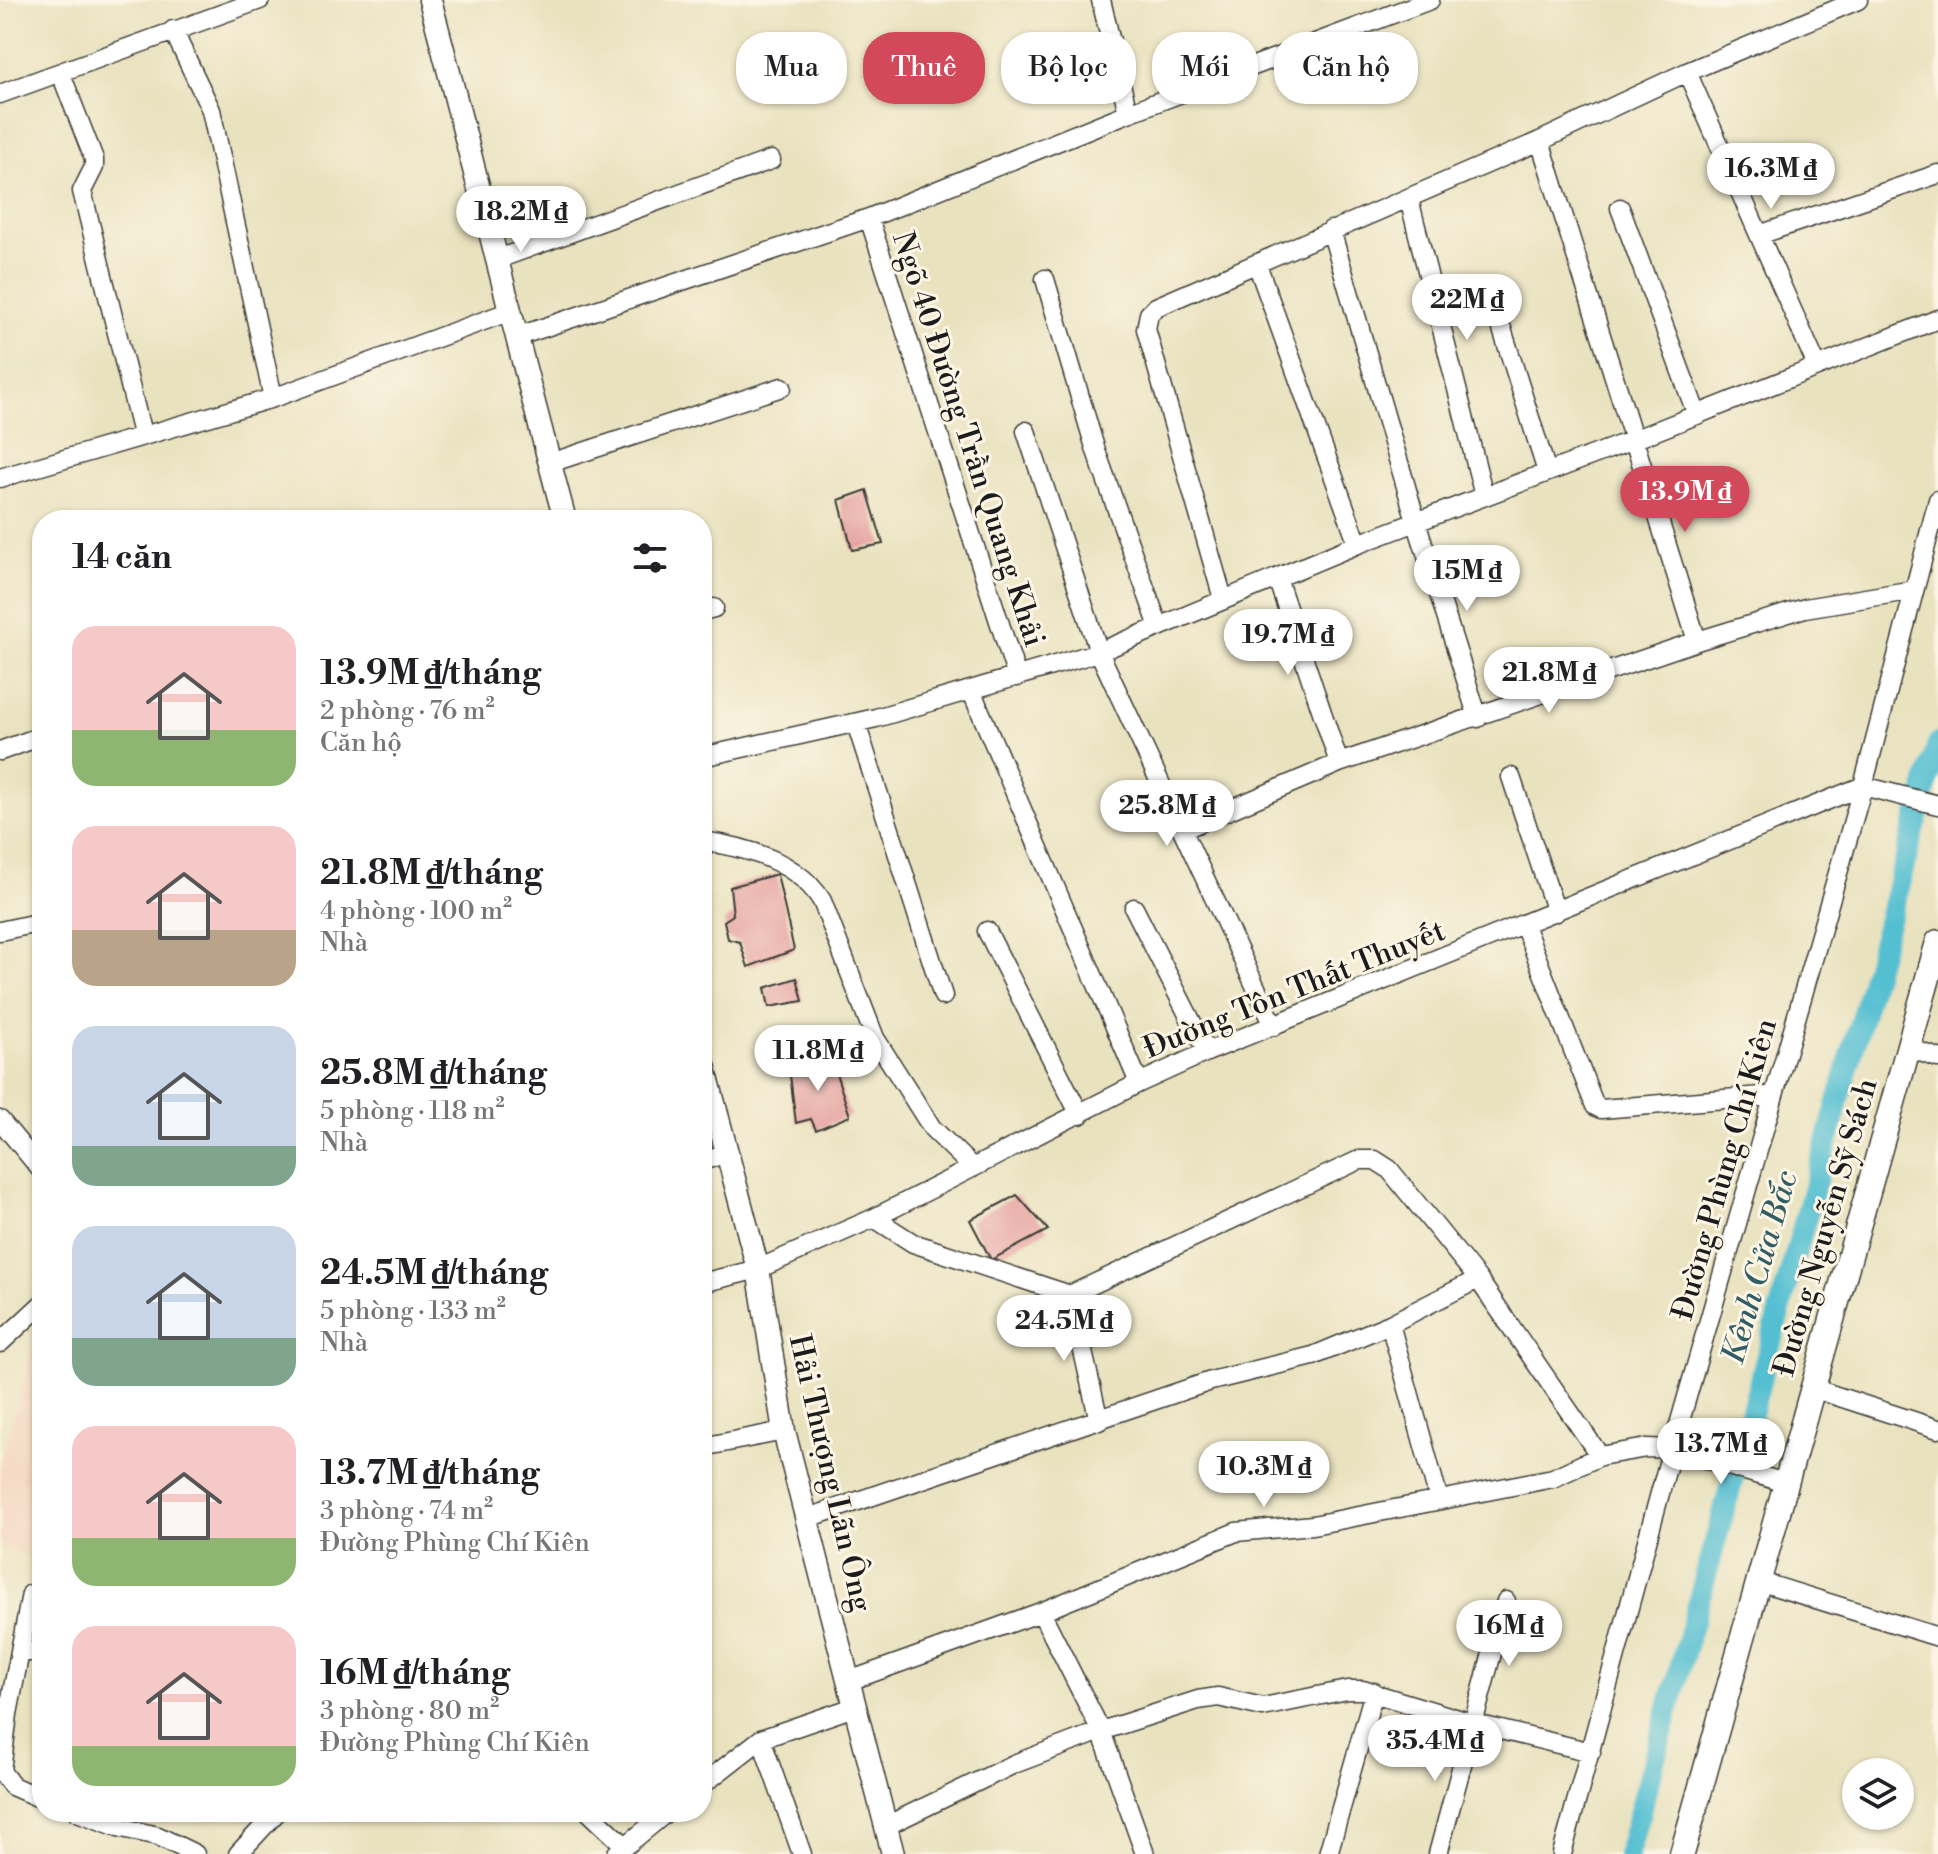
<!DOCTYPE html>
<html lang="vi">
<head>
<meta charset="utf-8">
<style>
	:root { --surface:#fff; --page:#f6f6f6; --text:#202124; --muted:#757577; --accent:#d1495b }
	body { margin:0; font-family:"Libre Bodoni",serif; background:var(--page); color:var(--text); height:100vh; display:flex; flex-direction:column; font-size:30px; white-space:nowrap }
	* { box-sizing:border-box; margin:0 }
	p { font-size:26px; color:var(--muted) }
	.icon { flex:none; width:44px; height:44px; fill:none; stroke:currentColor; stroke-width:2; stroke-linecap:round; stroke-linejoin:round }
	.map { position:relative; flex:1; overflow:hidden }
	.details { position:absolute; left:32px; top:510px; width:680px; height:1312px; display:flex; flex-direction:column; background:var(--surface); border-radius:32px; box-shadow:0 2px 6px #0004 }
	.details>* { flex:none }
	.hud { position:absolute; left:736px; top:32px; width:760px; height:72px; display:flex; gap:16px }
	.fabs { position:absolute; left:1842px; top:1758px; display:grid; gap:16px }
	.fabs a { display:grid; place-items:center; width:72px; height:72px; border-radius:50%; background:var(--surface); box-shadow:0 2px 6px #0004; font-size:40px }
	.price { position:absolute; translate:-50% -68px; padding:0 18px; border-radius:28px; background:#fff; color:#222; font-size:26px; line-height:52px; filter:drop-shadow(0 2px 4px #0008) }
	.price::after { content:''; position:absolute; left:50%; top:48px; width:24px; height:18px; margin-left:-12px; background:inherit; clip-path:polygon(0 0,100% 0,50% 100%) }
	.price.current { background:var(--accent); color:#fff }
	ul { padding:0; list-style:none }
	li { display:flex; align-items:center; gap:24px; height:200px; padding:0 40px }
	li span { display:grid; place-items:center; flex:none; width:224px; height:160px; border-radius:24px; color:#555 }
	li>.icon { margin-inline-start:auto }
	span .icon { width:96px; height:96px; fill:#fffc; stroke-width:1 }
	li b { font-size:34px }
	h2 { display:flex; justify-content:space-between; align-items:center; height:96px; padding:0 40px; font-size:34px }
	.tag { padding:0 28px; border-radius:32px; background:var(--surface); box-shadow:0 2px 6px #0004; font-size:28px; line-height:72px }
	.tag.current { background:var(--accent); color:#fff }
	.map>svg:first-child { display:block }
	.built { fill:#f3d4be }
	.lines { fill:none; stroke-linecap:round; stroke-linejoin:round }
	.canal { stroke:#55bfd2; stroke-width:22 }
	.building { fill:#e49d9b }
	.minor-casing { stroke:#3b3a34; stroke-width:21 }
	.tertiary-casing { stroke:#3b3a34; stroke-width:25 }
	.secondary-casing { stroke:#3b3a34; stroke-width:27 }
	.minor { stroke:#fff; stroke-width:18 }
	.tertiary { stroke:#fff; stroke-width:22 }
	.secondary { stroke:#fff; stroke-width:24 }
	.labels { text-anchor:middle; stroke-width:6; stroke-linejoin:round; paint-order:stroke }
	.street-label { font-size:30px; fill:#1c1c1c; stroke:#fcf5e5 }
	.water-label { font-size:32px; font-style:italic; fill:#335d65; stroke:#fcf5e5 }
</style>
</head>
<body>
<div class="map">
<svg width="1938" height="1854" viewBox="0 0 1938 1854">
	<rect width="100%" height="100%" fill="#fcf5e5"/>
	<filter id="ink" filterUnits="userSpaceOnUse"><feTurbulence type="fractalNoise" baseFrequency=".0125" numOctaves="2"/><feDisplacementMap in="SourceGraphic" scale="16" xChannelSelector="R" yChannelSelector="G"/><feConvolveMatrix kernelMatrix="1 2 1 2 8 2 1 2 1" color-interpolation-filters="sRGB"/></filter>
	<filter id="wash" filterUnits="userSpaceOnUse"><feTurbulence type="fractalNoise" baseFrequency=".006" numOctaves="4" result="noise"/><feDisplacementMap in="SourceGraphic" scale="32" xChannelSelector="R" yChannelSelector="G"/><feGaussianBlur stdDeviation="1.8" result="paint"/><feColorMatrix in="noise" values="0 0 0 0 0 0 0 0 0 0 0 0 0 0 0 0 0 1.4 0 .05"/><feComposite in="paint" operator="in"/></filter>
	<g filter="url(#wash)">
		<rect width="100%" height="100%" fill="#e9e2bf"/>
		<!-- built -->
		<path class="built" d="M42,1340V1559L0,1547V1463L33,1348Z"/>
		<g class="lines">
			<!-- canal -->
			<path class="canal" d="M1628,1854L1938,744"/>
		</g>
		<g id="blocks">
			<!-- building -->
			<path class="building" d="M867,490L883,544L852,550L839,500Z
				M777,874L794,950L748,967L740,942L728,939L724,921L733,915L730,887Z
				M797,978L803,1001L769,1007L765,988Z
				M828,1049L850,1116L816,1130L811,1119L796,1123L790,1075Z
				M1017,1195L1048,1230L991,1260L970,1220Z"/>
		</g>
	</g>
	<g filter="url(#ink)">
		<use href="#blocks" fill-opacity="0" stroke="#3b3a34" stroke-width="2"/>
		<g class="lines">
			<!-- minor casing -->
			<g class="minor-casing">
				<path id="minor" d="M1101,0L1128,113
					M173,30L211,110L273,398
					M1687,72L1817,366
					M61,74L94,159V167L82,191L142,434
					M0,94L260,0
					M1540,141L1697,641
					M1409,199L1484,496
					M1620,208L1697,415
					M869,218L1017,677
					M1331,230L1416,521L1478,718
					M1759,235L1938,174
					M498,259L771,160
					M1257,264L1358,544
					M1045,279L1096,451L1159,627
					M1496,310L1547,472
					M516,337L869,218L1128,113L1430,0
					M1026,431L1099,652L1274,1026
					M550,463L782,387
					M0,478L273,398L508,312
					M1277,578L1339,763
					M1223,599L1146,329L1149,314L1156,307L1540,141L1687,72L1858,0
					M702,611L714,608
					M971,690L1139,1083
					M856,723L943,996
					M0,751L42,736
					M702,757L876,718L1099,652L1358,544L1633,440L1938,319
					M1511,777L1556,912
					M1182,830L1339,763L1697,641L1805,608L1914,590
					M702,841C746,847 798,861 822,901L875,1038L932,1128L973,1168
					M1134,908L1207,1052
					M1524,925L1595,1106L1601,1109L1774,1095
					M0,931L42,922
					M987,931L1080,1115
					M1909,1048L1938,1058
					M0,1120L42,1171
					M702,1161L728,1153
					M874,1218L913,1243L1070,1295L1359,1160H1375L1389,1169L1478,1279L1600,1456
					M702,1283L758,1269L874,1218L1139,1083L1207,1052L1863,786L1938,805
					M1070,1295L1099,1421
					M1390,1324L1439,1500
					M0,1343L42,1304
					M1812,1388L1938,1429
					M702,1447L784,1431
					M808,1518L1211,1381L1313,1356L1390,1324L1478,1279
					M1758,1581L1938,1637
					M31,1594L8,1714L1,1771L12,1786L42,1799
					M1041,1612L1101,1731L1145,1854
					M20,1652H42
					M849,1681L1041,1612L1236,1532L1313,1525L1553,1478L1600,1456L1647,1448L1672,1449L1785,1483
					M761,1739L802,1854
					M702,1785L761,1739L854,1707
					M77,1812L118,1827L158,1836L195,1854
					M589,1812L625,1846
					M886,1826L1014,1764L1101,1731L1198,1700L1218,1697L1263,1707L1347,1690H1363L1472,1723L1591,1752
					M238,1854L277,1812
					M616,1854L667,1812
					M1328,1854L1374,1692
					M1438,1854L1506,1601
					M1562,1854L1672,1449L1863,786L1938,500"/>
			</g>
			<!-- tertiary casing -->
			<g class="tertiary-casing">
				<path id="tertiary" d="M430,0C476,173 518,347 565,520
					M702,1058L758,1269L784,1431L893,1854"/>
			</g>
			<!-- secondary casing -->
			<g class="secondary-casing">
				<path id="secondary" d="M1682,1854L1938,942"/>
			</g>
			<!-- minor -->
			<use href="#minor" class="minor"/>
			<!-- tertiary -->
			<use href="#tertiary" class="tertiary"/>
			<!-- secondary -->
			<use href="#secondary" class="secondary"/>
		</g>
	</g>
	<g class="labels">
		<!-- street labels -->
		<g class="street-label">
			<text transform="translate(969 439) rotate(72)" y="10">Ngõ 40 Đường Trần Quang Khải</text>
			<text transform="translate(1294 989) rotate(-22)" y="10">Đường Tôn Thất Thuyết</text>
			<text transform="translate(1724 1169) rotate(-74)" y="10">Đường Phùng Chí Kiên</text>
			<text transform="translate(1825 1227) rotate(-74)" y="10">Đường Nguyễn Sỹ Sách</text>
			<text transform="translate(831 1473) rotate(77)" y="10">Hải Thượng Lãn Ông</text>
		</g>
		<!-- water labels -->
		<g class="water-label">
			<text transform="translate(1759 1267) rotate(-74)" y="11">Kênh Cửa Bắc</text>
		</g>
	</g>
</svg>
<div class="fabs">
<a><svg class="icon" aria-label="layers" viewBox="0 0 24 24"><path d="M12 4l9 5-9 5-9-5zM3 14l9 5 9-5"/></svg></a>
</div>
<b class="price" style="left:1771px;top:211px">16.3M ₫</b>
<b class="price" style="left:521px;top:254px">18.2M ₫</b>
<b class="price" style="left:1467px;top:342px">22M ₫</b>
<b class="price current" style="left:1685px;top:534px">13.9M ₫</b>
<b class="price" style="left:1467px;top:613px">15M ₫</b>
<b class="price" style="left:1288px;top:677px">19.7M ₫</b>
<b class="price" style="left:1549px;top:715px">21.8M ₫</b>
<b class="price" style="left:1167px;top:848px">25.8M ₫</b>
<b class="price" style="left:818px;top:1093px">11.8M ₫</b>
<b class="price" style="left:1064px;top:1363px">24.5M ₫</b>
<b class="price" style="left:1721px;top:1486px">13.7M ₫</b>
<b class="price" style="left:1264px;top:1509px">10.3M ₫</b>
<b class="price" style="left:1509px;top:1668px">16M ₫</b>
<b class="price" style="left:1435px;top:1783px">35.4M ₫</b>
<div class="hud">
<a class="tag">Mua</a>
<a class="tag current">Thuê</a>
<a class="tag">Bộ lọc</a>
<a class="tag">Mới</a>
<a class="tag">Căn hộ</a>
</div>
<section class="details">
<h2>14 căn<svg class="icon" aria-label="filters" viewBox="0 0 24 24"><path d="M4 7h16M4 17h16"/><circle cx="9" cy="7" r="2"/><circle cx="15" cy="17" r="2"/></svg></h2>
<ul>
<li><span style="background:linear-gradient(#f6c9c9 65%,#8fb573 0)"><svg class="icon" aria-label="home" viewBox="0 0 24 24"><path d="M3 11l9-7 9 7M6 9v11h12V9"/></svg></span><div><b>13.9M ₫/tháng</b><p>2 phòng · 76 m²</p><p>Căn hộ</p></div></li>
<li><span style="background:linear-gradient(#f6c9c9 65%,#b9a48a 0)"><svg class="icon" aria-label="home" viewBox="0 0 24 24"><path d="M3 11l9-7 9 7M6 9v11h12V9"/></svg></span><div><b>21.8M ₫/tháng</b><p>4 phòng · 100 m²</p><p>Nhà</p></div></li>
<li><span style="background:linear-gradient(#c9d6e8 75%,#7fa58c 0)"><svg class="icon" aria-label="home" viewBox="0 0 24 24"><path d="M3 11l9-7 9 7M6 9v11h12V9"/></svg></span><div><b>25.8M ₫/tháng</b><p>5 phòng · 118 m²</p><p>Nhà</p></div></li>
<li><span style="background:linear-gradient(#c9d6e8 70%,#7fa58c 0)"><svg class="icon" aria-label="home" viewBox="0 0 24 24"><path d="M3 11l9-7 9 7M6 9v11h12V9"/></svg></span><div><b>24.5M ₫/tháng</b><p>5 phòng · 133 m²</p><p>Nhà</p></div></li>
<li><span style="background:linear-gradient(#f6c9c9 70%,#8fb573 0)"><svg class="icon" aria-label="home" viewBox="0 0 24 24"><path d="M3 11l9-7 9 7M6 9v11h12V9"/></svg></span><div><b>13.7M ₫/tháng</b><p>3 phòng · 74 m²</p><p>Đường Phùng Chí Kiên</p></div></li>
<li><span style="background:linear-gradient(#f6c9c9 75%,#8fb573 0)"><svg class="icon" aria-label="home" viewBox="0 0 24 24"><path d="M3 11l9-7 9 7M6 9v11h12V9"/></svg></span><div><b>16M ₫/tháng</b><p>3 phòng · 80 m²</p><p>Đường Phùng Chí Kiên</p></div></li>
</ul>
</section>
</div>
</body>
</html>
